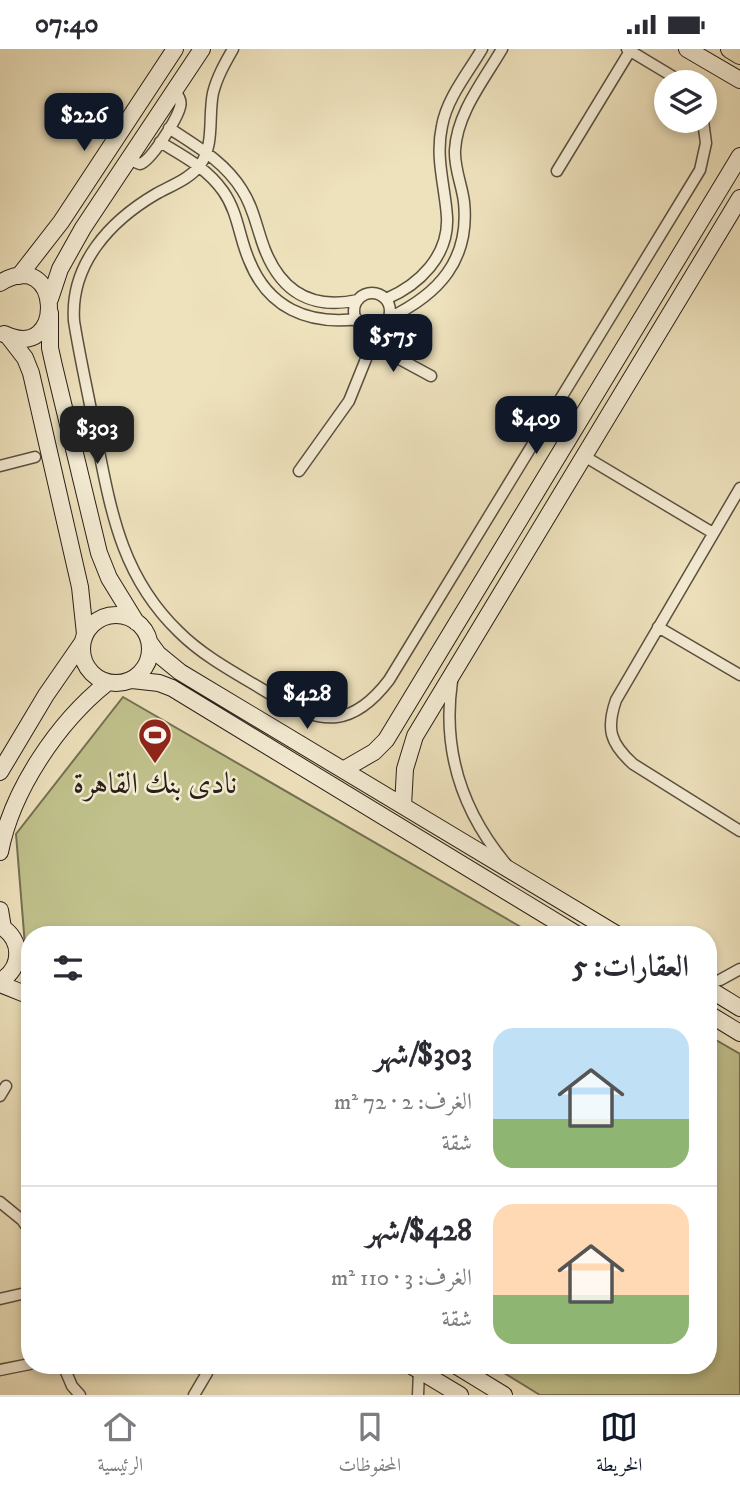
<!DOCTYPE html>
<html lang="ar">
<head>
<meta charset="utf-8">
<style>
	:root { --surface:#fff; --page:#f7f7f7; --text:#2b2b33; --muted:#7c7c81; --line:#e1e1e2; --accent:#111827 }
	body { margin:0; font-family:"IM FELL DW Pica",Amiri,serif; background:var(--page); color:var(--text); direction:rtl; height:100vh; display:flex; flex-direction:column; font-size:26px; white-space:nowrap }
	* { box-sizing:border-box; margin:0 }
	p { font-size:23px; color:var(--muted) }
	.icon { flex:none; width:38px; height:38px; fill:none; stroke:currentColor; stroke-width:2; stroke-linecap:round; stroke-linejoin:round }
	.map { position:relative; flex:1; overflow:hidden; direction:ltr }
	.side { position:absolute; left:21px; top:877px; width:696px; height:448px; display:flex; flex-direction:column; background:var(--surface); border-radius:28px; box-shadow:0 4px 10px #0003; direction:rtl }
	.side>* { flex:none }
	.fabs { position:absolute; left:654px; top:21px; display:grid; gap:14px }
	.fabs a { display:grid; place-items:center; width:63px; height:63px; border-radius:50%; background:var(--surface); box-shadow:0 4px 10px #0003; font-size:35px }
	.price { position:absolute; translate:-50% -60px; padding:0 16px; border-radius:14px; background:var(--accent); color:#fff; font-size:23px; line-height:46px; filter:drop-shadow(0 2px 4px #0008) }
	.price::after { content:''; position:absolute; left:50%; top:42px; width:21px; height:16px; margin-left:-10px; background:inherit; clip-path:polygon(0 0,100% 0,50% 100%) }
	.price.current { background:#222; color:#fff }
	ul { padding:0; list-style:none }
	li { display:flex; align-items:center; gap:21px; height:175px; padding:0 28px }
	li+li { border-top:2px solid var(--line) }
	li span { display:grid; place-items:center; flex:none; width:196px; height:140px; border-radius:21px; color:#555 }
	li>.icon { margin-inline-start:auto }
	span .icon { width:84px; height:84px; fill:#fffc; stroke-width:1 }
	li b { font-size:30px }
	h2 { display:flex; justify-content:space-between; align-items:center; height:84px; padding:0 28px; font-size:30px }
	.status { display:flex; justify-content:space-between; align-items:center; height:49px; padding:0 35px; background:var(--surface); direction:ltr }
	.status svg { height:19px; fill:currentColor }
	.menu { display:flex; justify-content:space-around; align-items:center; height:98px; border-top:2px solid var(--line); background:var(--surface); font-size:19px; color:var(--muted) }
	.menu a { display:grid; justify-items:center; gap:4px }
	.menu .current { color:var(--accent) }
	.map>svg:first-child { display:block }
	.green { fill:#c0c18c; stroke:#747052; stroke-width:2 }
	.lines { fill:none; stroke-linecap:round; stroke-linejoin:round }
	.street-casing { stroke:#5a5040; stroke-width:13 }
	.secondary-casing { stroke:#281f17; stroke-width:18 }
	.primary-casing { stroke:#281f17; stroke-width:20 }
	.street { stroke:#f4ecd4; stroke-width:10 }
	.secondary { stroke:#f4ecd4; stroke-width:16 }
	.primary { stroke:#eee2bd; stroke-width:18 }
	.labels { text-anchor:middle; stroke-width:5; stroke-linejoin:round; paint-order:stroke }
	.poi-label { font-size:30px; fill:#281f17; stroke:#f4ecd4 }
</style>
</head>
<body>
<div class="status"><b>07:40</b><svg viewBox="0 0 49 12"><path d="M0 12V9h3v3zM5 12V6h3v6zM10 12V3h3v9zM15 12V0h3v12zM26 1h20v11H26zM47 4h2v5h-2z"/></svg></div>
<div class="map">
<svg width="740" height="1346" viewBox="0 0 740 1346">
	<rect width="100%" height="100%" fill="#eee2bd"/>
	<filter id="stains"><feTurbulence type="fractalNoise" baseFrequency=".00286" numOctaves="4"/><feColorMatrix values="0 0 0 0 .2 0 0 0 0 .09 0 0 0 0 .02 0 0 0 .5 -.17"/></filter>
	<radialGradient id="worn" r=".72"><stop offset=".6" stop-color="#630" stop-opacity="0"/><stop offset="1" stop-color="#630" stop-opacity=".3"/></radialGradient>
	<!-- green -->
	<path class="green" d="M123,648L533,885L30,886V911L26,909L16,785Z
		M709,987L740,1005V1346H540L491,1316H709Z"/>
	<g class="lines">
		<!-- street casing -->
		<g class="street-casing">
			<path id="street" d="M233,0C225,14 217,28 213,44C208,68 215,95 200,116C190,130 170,137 156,145C110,172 70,215 74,272C80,310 89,348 96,387C111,462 121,527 179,583C206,610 243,628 275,648C322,678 354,677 389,631L700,121L706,94L703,72
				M627,0L682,33
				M169,79C196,97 224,112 242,141C254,159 257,181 265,201C282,244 313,261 358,251
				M160,93C183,107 207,119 223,142C238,163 239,188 249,211C268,259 308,276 357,270
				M130,111L140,115C151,112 177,70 180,58C182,52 179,47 175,42
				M557,122L630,2
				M354 262a18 18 0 1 1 36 0a18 18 0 1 1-36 0Z
				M386,250C419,236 449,207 447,168C445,137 435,109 442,77C447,49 468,24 482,0
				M389,269C439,245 470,211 464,153C462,136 454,119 455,101C457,64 484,31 502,0
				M370,294L431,327
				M584,407L713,484
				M0,417L35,408
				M299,422L349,352L368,305L372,280
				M740,439L616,651C606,680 610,694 633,715L740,782
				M658,578L740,626
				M452,632C442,701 462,762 506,815
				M709,934L720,931L740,920
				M0,1047L6,1037
				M0,1153L22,1171L30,1182
				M0,1250L30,1243
				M63,1316L72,1337L80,1346
				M0,1321L30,1315
				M194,1346L207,1324
				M418,1346L419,1322"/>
		</g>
		<!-- secondary casing -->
		<g class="secondary-casing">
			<path id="secondary" d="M687,0L740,31
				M19,227L61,173L175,0
				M0,234C62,195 67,315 4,285
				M50,250L60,220L83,179L202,0
				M50,264V299L54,317L99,504L109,529L136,573
				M8,287L25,309L31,324L80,538L85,585
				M82 600a34 34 0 1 1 68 0a34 34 0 1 1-68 0Z
				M150,594L158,605L180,623L618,886
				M132,631L159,634L172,639L578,886
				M343,721L374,703L386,691L740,107
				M0,723L46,646L82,594
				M403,757L405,720L415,687L740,149
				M0,803C12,741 58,673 107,634
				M0,861L3,879
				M0,877C23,890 23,919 0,932
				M0,935L30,947
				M709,940L740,959
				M709,965L740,984
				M410,1316L460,1346
				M455,1316L504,1346"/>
		</g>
		<!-- primary casing -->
		<g class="primary-casing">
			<path id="primary" d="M730,0L740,6"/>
		</g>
		<!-- street -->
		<use href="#street" class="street"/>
		<!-- secondary -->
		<use href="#secondary" class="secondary"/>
		<!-- primary -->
		<use href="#primary" class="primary"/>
	</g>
	<!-- icons -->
	<defs>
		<g id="stadium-pin" transform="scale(1.75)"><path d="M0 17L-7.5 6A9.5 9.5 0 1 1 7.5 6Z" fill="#8f2418" stroke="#f4ecd4"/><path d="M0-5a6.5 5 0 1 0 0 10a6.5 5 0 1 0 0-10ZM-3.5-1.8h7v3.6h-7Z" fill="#fff"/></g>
	</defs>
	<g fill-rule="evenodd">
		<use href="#stadium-pin" x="155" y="686"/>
	</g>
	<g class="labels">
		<!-- poi labels -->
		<g class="poi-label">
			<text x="155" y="744">نادى بنك القاهرة</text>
		</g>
	</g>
	<rect width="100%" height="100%" filter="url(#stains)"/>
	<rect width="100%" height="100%" fill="url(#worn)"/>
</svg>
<div class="fabs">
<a><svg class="icon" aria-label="layers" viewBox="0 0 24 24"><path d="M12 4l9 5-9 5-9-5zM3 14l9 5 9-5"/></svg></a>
</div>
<b class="price" style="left:84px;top:104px">$226</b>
<b class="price" style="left:393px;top:325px">$575</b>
<b class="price" style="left:536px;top:407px">$409</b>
<b class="price current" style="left:97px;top:417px">$303</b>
<b class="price" style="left:307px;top:682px">$428</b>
<section class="side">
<h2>العقارات: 5<svg class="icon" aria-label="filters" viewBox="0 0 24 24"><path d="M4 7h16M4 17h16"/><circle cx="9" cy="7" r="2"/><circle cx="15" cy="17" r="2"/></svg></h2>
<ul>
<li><span style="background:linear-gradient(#bfe0f5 65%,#8fb573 0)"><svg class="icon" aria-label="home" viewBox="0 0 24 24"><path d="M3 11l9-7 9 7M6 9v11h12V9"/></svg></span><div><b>$303/شهر</b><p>الغرف: 2 · 72 m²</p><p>شقة</p></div></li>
<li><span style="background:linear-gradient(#ffd9b3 65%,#8fb573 0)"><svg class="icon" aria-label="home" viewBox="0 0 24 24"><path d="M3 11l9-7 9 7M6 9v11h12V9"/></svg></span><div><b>$428/شهر</b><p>الغرف: 3 · 110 m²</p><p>شقة</p></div></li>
</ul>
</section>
</div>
<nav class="menu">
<a class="current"><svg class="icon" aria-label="map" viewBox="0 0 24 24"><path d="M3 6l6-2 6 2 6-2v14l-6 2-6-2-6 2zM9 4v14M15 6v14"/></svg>الخريطة</a>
<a><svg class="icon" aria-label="saved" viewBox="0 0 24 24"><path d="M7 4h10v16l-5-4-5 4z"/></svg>المحفوظات</a>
<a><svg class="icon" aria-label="home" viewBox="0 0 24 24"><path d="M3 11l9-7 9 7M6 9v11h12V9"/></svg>الرئيسية</a>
</nav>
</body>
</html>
